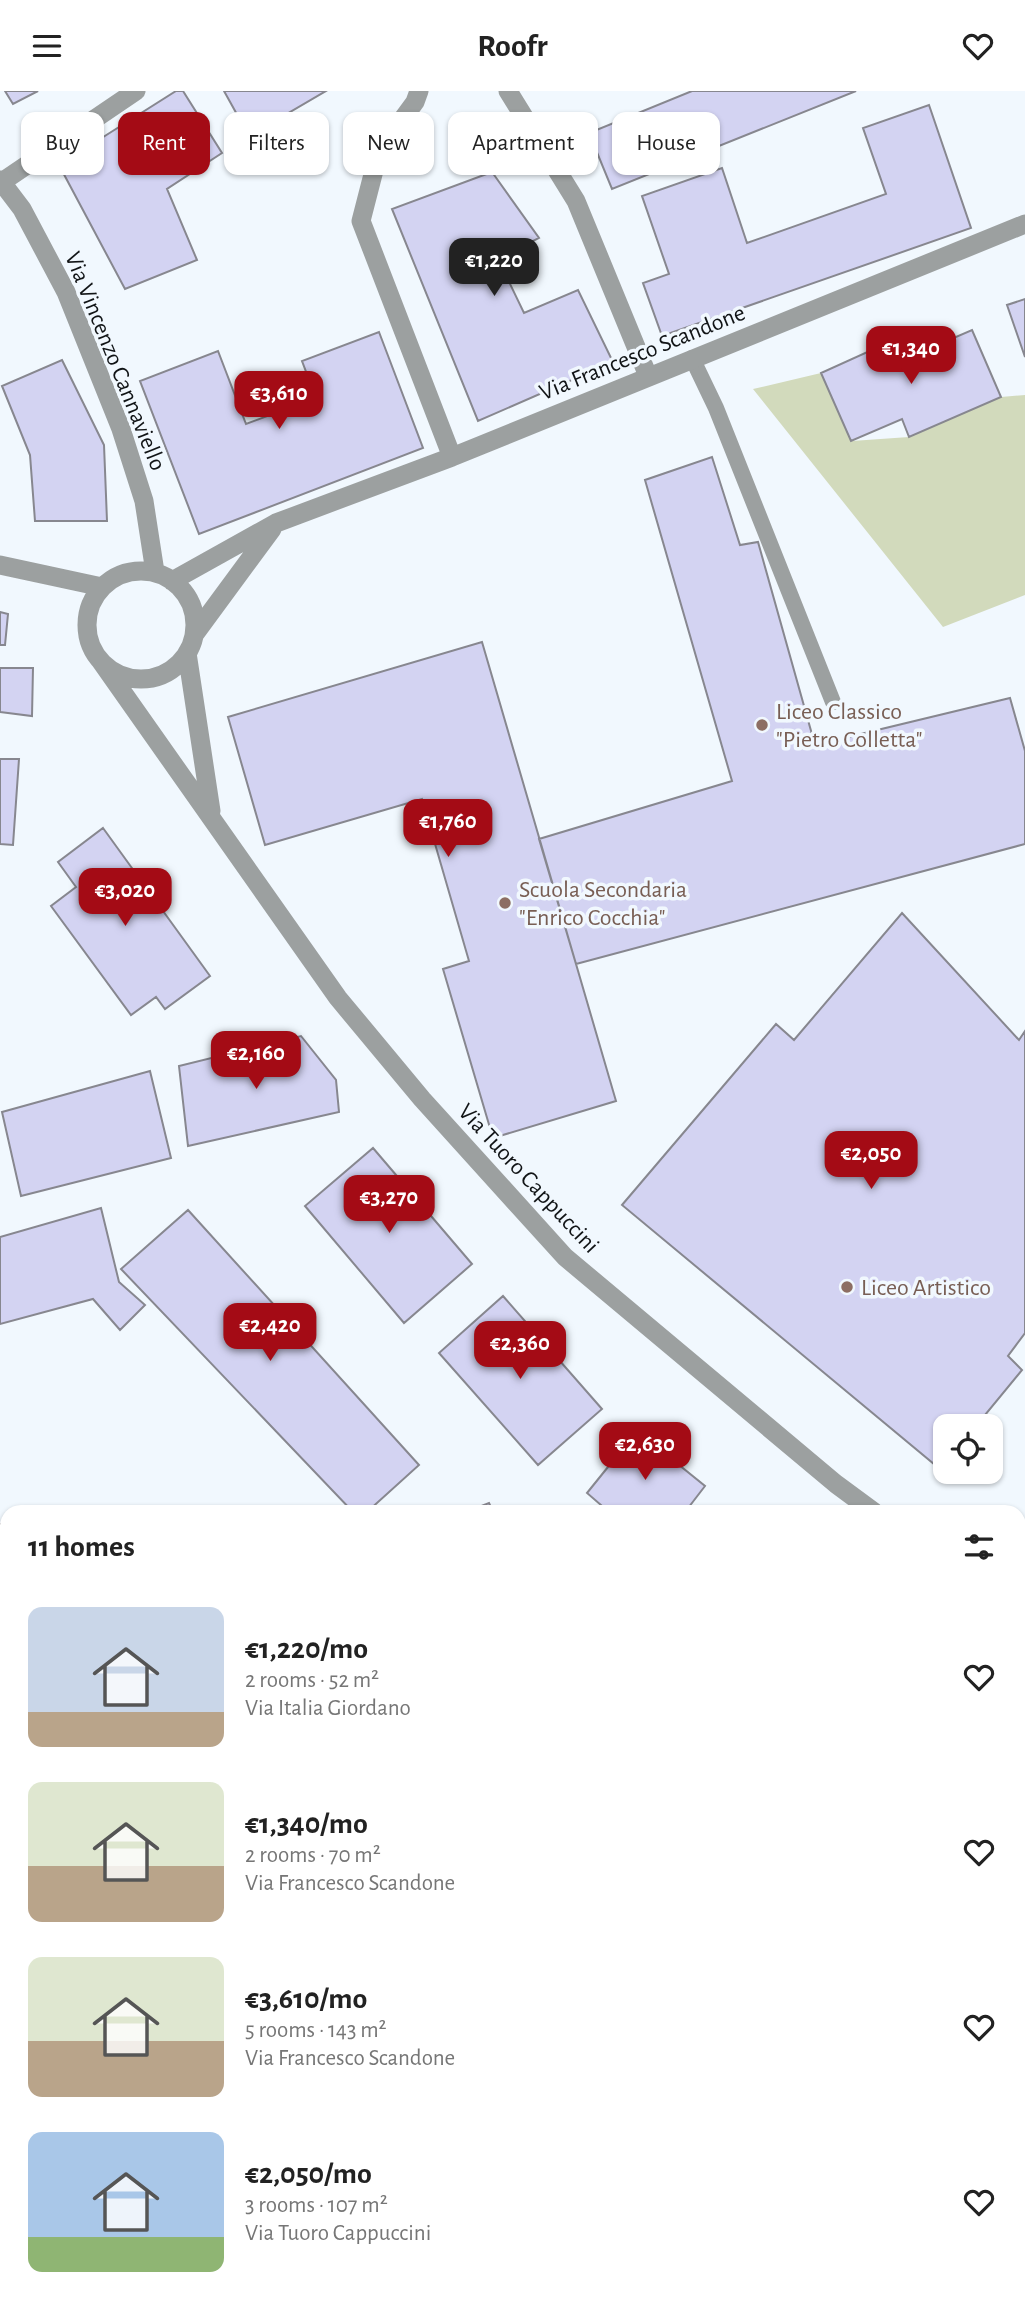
<!DOCTYPE html>
<html lang="en">
<head>
<meta charset="utf-8">
<style>
	:root { --surface:#fff; --page:#f6f6f6; --text:#222; --muted:#767676; --accent:#a40b15 }
	body { margin:0; font-family:"Alegreya Sans",sans-serif; background:var(--page); color:var(--text); height:100vh; display:flex; flex-direction:column; font-size:26px; white-space:nowrap }
	* { box-sizing:border-box; margin:0 }
	p { font-size:23px; color:var(--muted) }
	.icon { flex:none; width:38px; height:38px; fill:none; stroke:currentColor; stroke-width:2; stroke-linecap:round; stroke-linejoin:round }
	.map { position:relative; flex:1; overflow:hidden }
	.sheet { position:absolute; left:0px; top:1414px; width:1026px; height:800px; display:flex; flex-direction:column; background:var(--surface); border-radius:21px 21px 0 0; box-shadow:0 2px 5px #0004 }
	.sheet>* { flex:none }
	.guide { position:absolute; left:21px; top:21px; width:984px; height:63px; display:flex; gap:14px }
	.tools { position:absolute; left:933px; top:1323px; display:grid; gap:14px }
	.tools a { display:grid; place-items:center; width:70px; height:70px; border-radius:14px; background:var(--surface); box-shadow:0 2px 5px #0004; font-size:35px }
	.price { position:absolute; translate:-50% -60px; padding:0 16px; border-radius:14px; background:var(--accent); color:#fff; font-size:23px; line-height:46px; filter:drop-shadow(0 2px 4px #0008) }
	.price::after { content:''; position:absolute; left:50%; top:42px; width:21px; height:16px; margin-left:-10px; background:inherit; clip-path:polygon(0 0,100% 0,50% 100%) }
	.price.selected { background:#222; color:#fff }
	ul { padding:0; list-style:none }
	li { display:flex; align-items:center; gap:21px; height:175px; padding:0 28px }
	li span { display:grid; place-items:center; flex:none; width:196px; height:140px; border-radius:14px; color:#555 }
	li>.icon { margin-inline-start:auto }
	span .icon { width:84px; height:84px; fill:#fffc; stroke-width:1 }
	li b { font-size:30px }
	h2 { display:flex; justify-content:space-between; align-items:center; height:84px; padding:0 28px; font-size:30px }
	.pill { padding:0 24px; border-radius:14px; background:var(--surface); box-shadow:0 2px 5px #0004; font-size:24px; line-height:63px }
	.pill.selected { background:var(--accent); color:#fff }
	header { display:flex; justify-content:space-between; align-items:center; height:91px; padding:0 28px; background:var(--surface); font-size:32px; font-weight:600 }
	.map>svg:first-child { display:block }
	.green { fill:#d2dabc }
	.building { fill:#d3d3f2; stroke:#87878f; stroke-width:2 }
	.lines { fill:none; stroke-linecap:round; stroke-linejoin:round }
	.service { stroke:#9ca0a0; stroke-width:16 }
	.minor { stroke:#9ca0a0; stroke-width:19 }
	.education-dot { fill:#8d6e63; stroke:#f1f8fe; stroke-width:2.5 }
	.labels { text-anchor:middle; stroke-width:7; stroke-linejoin:round; paint-order:stroke }
	.street-label { font-size:24px; fill:#111416; stroke:#f1f8fe }
	.education-label { font-size:24px; fill:#785e54; stroke:#f1f8fe; text-anchor:start }
</style>
</head>
<body>
<header><svg class="icon" aria-label="menu" viewBox="0 0 24 24"><path d="M4 6h16M4 12h16M4 18h16"/></svg>Roofr<svg class="icon" aria-label="heart" viewBox="0 0 24 24"><path d="M12 20l-8-8c-3-5 5-10 8-4 3-6 11-1 8 4z"/></svg></header>
<div class="map">
<svg width="1025" height="2213" viewBox="0 0 1025 2213">
	<rect width="100%" height="100%" fill="#f1f8fe"/>
	<!-- green -->
	<path class="green" d="M821,282L852,350L909,346L1001,306L1025,304V504L943,536L753,298Z"/>
	<!-- building -->
	<path class="building" d="M5,0H38L13,13Z
		M176,0H183L222,62L167,98L197,169L125,198L59,74Z
		M224,0H326L249,45Z
		M692,0H856L612,98L589,42Z
		M929,14L971,137L662,245L643,192L669,183L642,105L722,77L747,152L886,103L863,37Z
		M492,81L539,147L498,168L524,222L578,199L613,271L478,330L392,118Z
		M1025,208V266L1007,214Z
		M972,239L1001,306L909,346L902,328L851,350L821,282L896,248L905,268Z
		M379,241L423,357L199,443L140,290L218,260L246,333L316,307L302,270Z
		M62,269L104,354L107,430H35L30,364L2,295Z
		M712,366L740,454L758,451L815,654L1010,607L1025,660V753L576,873L539,748L732,690L645,389Z
		M0,521L8,523L5,554H0Z
		M482,551L616,1010L493,1047L443,878L469,870L422,708L265,754L228,626Z
		M0,577H33L32,625L0,621Z
		M0,668H19L13,754L0,753Z
		M103,737L210,885L165,918L156,906L131,924L51,815L76,796L58,771Z
		M902,822L1019,949L1025,940V1242L1008,1265L1022,1279L976,1335H945V1372L940,1378L622,1114L776,933L794,949Z
		M301,945L336,989L339,1021L188,1055L179,975Z
		M150,980L171,1067L21,1105L2,1021Z
		M373,1057L472,1173L404,1232L305,1115Z
		M101,1117L119,1191L145,1214L120,1239L93,1208L0,1233V1146Z
		M188,1119L419,1374L367,1421H353L121,1178Z
		M503,1205L602,1318L538,1374L439,1262Z
		M637,1340L705,1395L685,1421H609L587,1402Z
		M489,1412L493,1421H466Z
		M0,1433H7V1564L0,1480Z
		M1025,1820V2037L1018,2038V1821Z"/>
	<g class="lines">
		<!-- service -->
		<path class="service" d="M692,267L716,317L833,611"/>
		<!-- minor -->
		<path class="minor" d="M419,0L415,11L379,60L361,130L452,366
			M508,0L576,110L648,285
			M0,89L22,118L66,201L121,338L144,410L155,481
			M2,91L136,0
			M0,474L102,496
			M87 534a54 54 0 1 1 108 0a54 54 0 1 1-108 0Z
			M172,490L276,432L452,366L1025,133
			M194,544L272,438
			M187,562L211,720
			M100,569L338,907L422,1008L565,1166L836,1393L874,1421
			M1018,1527L1025,1532
			M1018,2101L1025,2114
			M802,2213L813,2207"/>
	</g>
	<!-- markers -->
	<g class="education-dot">
		<circle cx="762" cy="634" r="7"/>
		<circle cx="505" cy="812" r="7"/>
		<circle cx="847" cy="1196" r="7"/>
	</g>
	<g class="labels">
		<!-- street labels -->
		<g class="street-label">
			<text transform="translate(642 261) rotate(-22)" y="8">Via Francesco Scandone</text>
			<text transform="translate(116 270) rotate(68)" y="8">Via Vincenzo Cannaviello</text>
			<text transform="translate(529 1087) rotate(47)" y="8">Via Tuoro Cappuccini</text>
		</g>
		<!-- education labels -->
		<g class="education-label">
			<text x="776" y="628">Liceo Classico<tspan x="776" dy="28">"Pietro Colletta"</tspan></text>
			<text x="519" y="806">Scuola Secondaria<tspan x="519" dy="28">"Enrico Cocchia"</tspan></text>
			<text x="861" y="1204">Liceo Artistico</text>
		</g>
	</g>
</svg>
<div class="tools">
<a><svg class="icon" aria-label="locate" viewBox="0 0 24 24"><circle cx="12" cy="12" r="6"/><path d="M12 2v4M12 18v4M2 12h4M18 12h4"/></svg></a>
</div>
<b class="price selected" style="left:494px;top:207px">€1,220</b>
<b class="price" style="left:911px;top:295px">€1,340</b>
<b class="price" style="left:279px;top:340px">€3,610</b>
<b class="price" style="left:448px;top:768px">€1,760</b>
<b class="price" style="left:125px;top:837px">€3,020</b>
<b class="price" style="left:256px;top:1000px">€2,160</b>
<b class="price" style="left:871px;top:1100px">€2,050</b>
<b class="price" style="left:389px;top:1144px">€3,270</b>
<b class="price" style="left:270px;top:1272px">€2,420</b>
<b class="price" style="left:520px;top:1290px">€2,360</b>
<b class="price" style="left:645px;top:1391px">€2,630</b>
<div class="guide">
<a class="pill">Buy</a>
<a class="pill selected">Rent</a>
<a class="pill">Filters</a>
<a class="pill">New</a>
<a class="pill">Apartment</a>
<a class="pill">House</a>
</div>
<section class="sheet">
<h2>11 homes<svg class="icon" aria-label="filters" viewBox="0 0 24 24"><path d="M4 7h16M4 17h16"/><circle cx="9" cy="7" r="2"/><circle cx="15" cy="17" r="2"/></svg></h2>
<ul>
<li><span style="background:linear-gradient(#c9d6e8 75%,#b9a48a 0)"><svg class="icon" aria-label="home" viewBox="0 0 24 24"><path d="M3 11l9-7 9 7M6 9v11h12V9"/></svg></span><div><b>€1,220/mo</b><p>2 rooms · 52 m²</p><p>Via Italia Giordano</p></div><svg class="icon" aria-label="heart" viewBox="0 0 24 24"><path d="M12 20l-8-8c-3-5 5-10 8-4 3-6 11-1 8 4z"/></svg></li>
<li><span style="background:linear-gradient(#dfe7d0 60%,#b9a48a 0)"><svg class="icon" aria-label="home" viewBox="0 0 24 24"><path d="M3 11l9-7 9 7M6 9v11h12V9"/></svg></span><div><b>€1,340/mo</b><p>2 rooms · 70 m²</p><p>Via Francesco Scandone</p></div><svg class="icon" aria-label="heart" viewBox="0 0 24 24"><path d="M12 20l-8-8c-3-5 5-10 8-4 3-6 11-1 8 4z"/></svg></li>
<li><span style="background:linear-gradient(#dfe7d0 60%,#b9a48a 0)"><svg class="icon" aria-label="home" viewBox="0 0 24 24"><path d="M3 11l9-7 9 7M6 9v11h12V9"/></svg></span><div><b>€3,610/mo</b><p>5 rooms · 143 m²</p><p>Via Francesco Scandone</p></div><svg class="icon" aria-label="heart" viewBox="0 0 24 24"><path d="M12 20l-8-8c-3-5 5-10 8-4 3-6 11-1 8 4z"/></svg></li>
<li><span style="background:linear-gradient(#a9c7e8 75%,#8fb573 0)"><svg class="icon" aria-label="home" viewBox="0 0 24 24"><path d="M3 11l9-7 9 7M6 9v11h12V9"/></svg></span><div><b>€2,050/mo</b><p>3 rooms · 107 m²</p><p>Via Tuoro Cappuccini</p></div><svg class="icon" aria-label="heart" viewBox="0 0 24 24"><path d="M12 20l-8-8c-3-5 5-10 8-4 3-6 11-1 8 4z"/></svg></li>
</ul>
</section>
</div>
</body>
</html>
